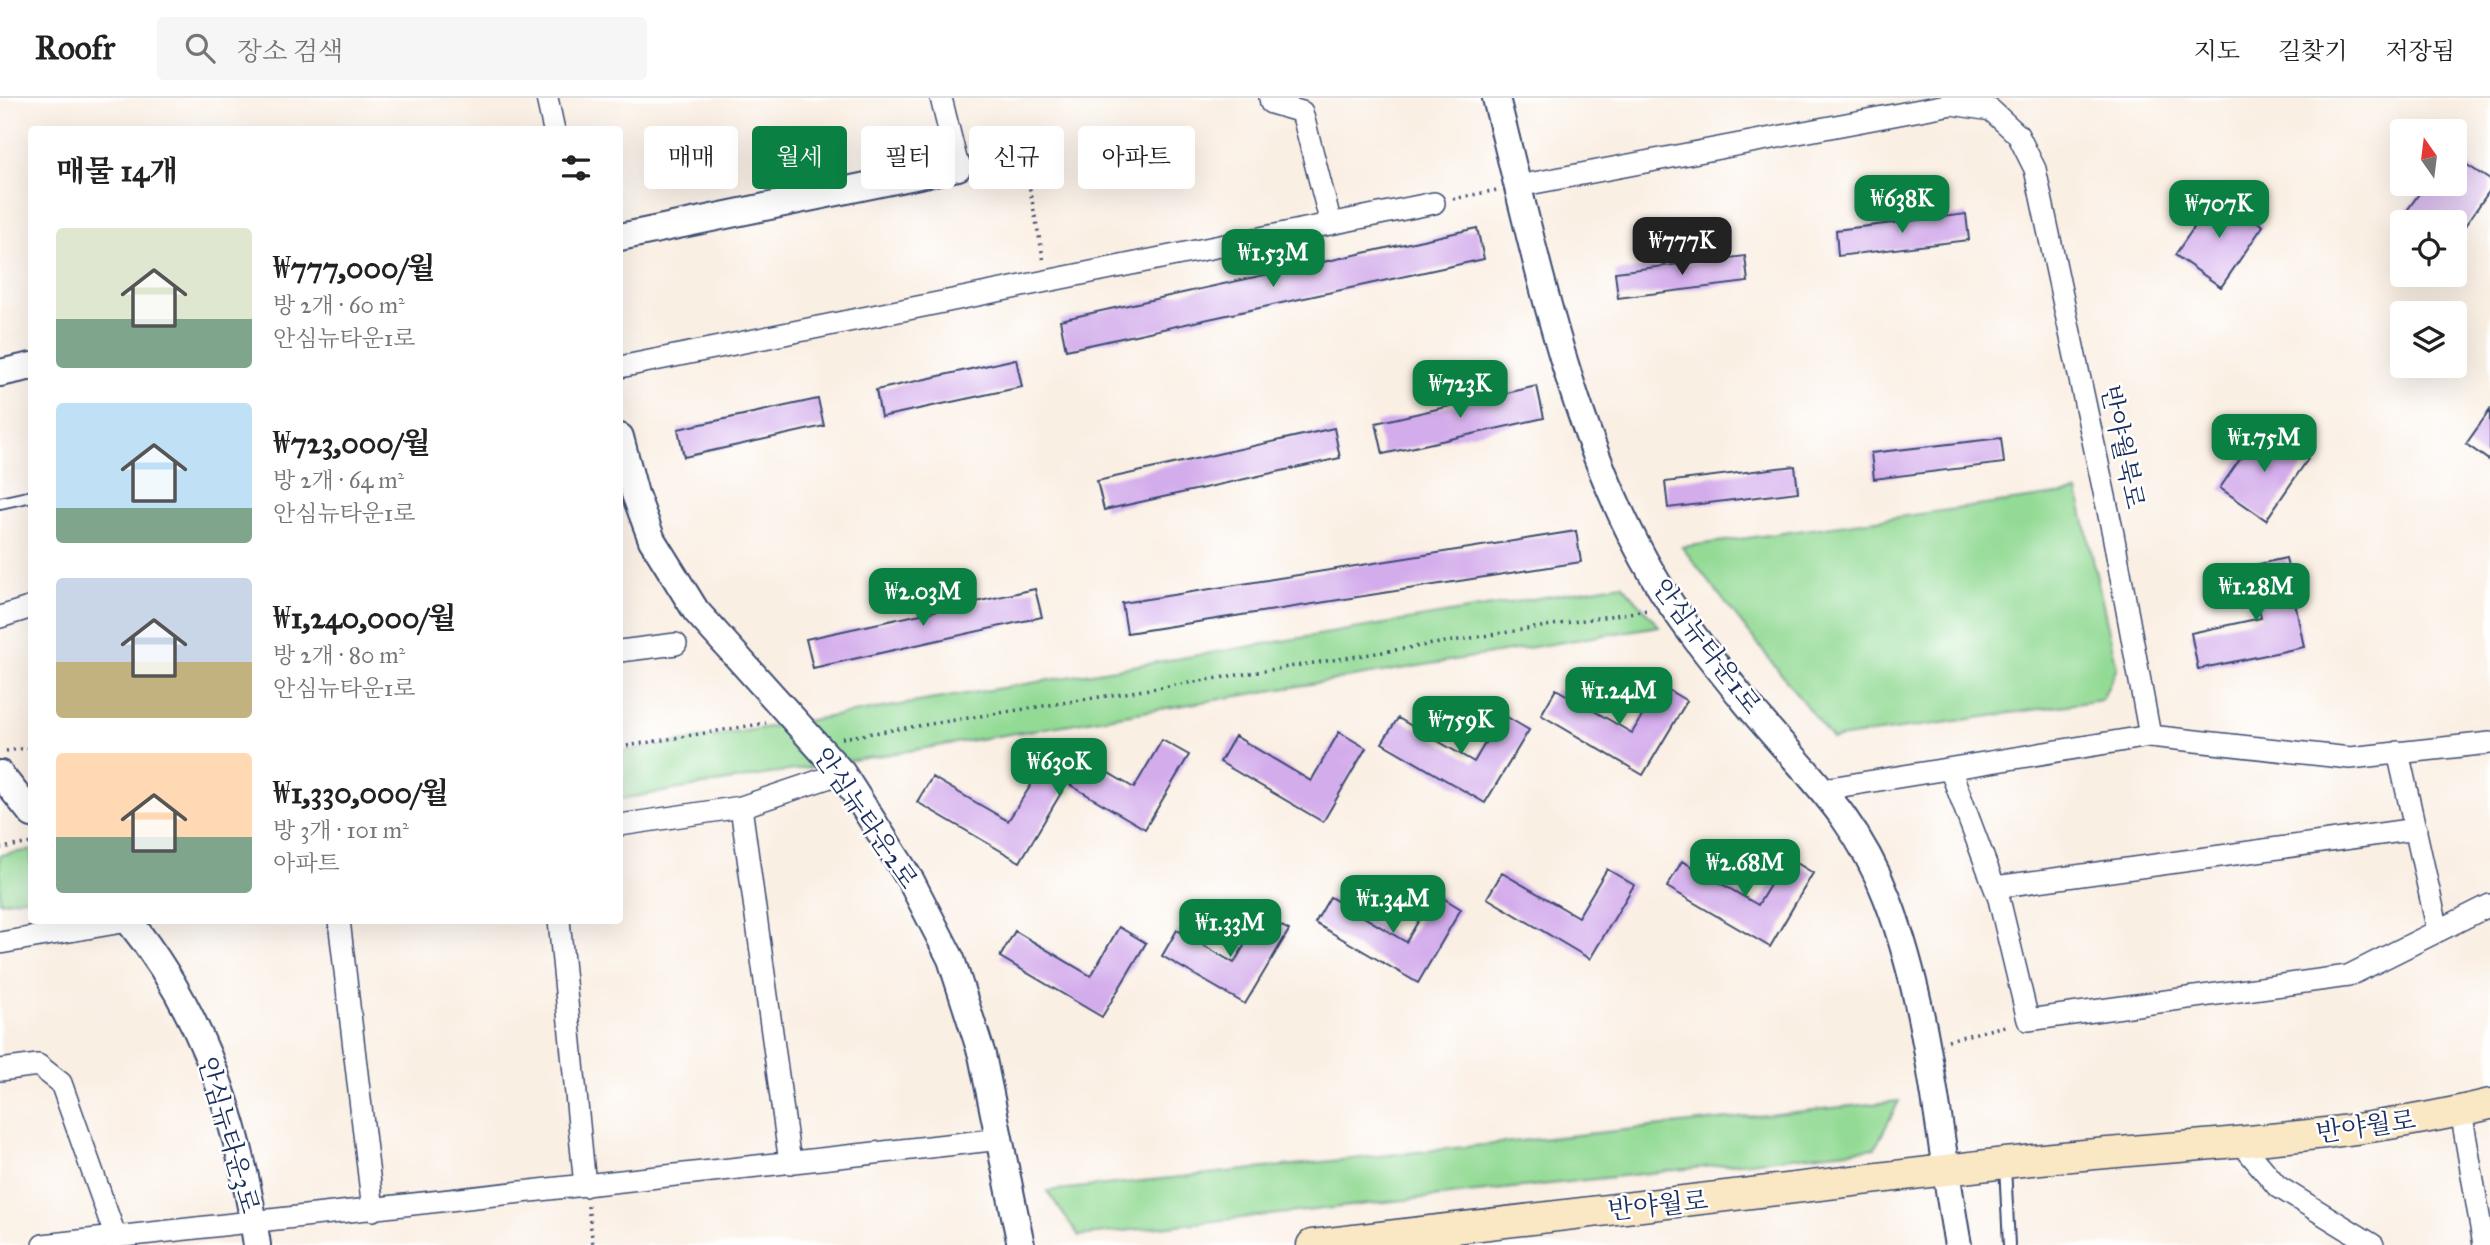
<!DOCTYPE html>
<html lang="ko">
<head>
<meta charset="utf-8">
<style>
	:root { --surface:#fff; --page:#f6f6f6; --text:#222; --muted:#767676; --line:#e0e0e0; --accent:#0b8043 }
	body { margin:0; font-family:"IM FELL Great Primer","Noto Serif KR",serif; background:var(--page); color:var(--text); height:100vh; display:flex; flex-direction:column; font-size:26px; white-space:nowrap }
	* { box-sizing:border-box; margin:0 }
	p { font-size:23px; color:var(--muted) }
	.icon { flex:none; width:38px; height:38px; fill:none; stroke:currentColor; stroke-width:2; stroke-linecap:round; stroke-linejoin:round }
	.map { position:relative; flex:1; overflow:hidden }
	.drawer { position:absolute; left:28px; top:28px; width:595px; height:798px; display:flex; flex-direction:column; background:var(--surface); border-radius:7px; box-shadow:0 7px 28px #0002 }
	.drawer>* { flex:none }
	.hud { position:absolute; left:644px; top:28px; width:665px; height:63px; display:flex; gap:14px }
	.needle { width:46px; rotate:346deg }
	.tools { position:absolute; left:2390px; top:21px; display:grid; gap:14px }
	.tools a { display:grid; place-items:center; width:77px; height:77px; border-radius:7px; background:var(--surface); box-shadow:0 7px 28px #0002; font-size:35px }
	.price { position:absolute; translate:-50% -60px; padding:0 16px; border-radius:14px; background:var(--accent); color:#fff; font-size:23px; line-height:46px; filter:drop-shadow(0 2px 4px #0008) }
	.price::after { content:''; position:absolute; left:50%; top:42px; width:21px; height:16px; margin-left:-10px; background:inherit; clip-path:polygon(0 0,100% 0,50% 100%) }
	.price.active { background:#222; color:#fff }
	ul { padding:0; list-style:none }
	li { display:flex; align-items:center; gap:21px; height:175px; padding:0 28px }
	li span { display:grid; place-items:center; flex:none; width:196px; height:140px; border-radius:7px; color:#555 }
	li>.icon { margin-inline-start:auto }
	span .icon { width:84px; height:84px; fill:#fffc; stroke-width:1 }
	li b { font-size:30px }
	h2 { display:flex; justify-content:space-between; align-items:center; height:84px; padding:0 28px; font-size:30px }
	.chip { padding:0 24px; border-radius:7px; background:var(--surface); box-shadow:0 7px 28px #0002; font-size:24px; line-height:63px }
	.chip.active { background:var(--accent); color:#fff }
	header { display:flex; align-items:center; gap:42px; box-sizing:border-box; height:98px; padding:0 35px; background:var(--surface); border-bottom:2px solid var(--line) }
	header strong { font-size:33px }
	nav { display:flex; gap:38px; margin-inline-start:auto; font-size:24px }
	.search { width:490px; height:63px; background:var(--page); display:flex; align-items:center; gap:18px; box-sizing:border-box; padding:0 24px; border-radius:7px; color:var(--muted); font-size:26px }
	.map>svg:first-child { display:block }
	.green { fill:#93da94; stroke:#578479; stroke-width:2 }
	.building { fill:#d3aceb }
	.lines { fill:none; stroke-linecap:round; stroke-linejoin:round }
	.service-casing { stroke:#3c4c72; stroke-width:14 }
	.minor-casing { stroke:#3c4c72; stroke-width:24 }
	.tertiary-casing { stroke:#3c4c72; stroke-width:30 }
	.secondary-casing { stroke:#3c4c72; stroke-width:33 }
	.path { stroke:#3c4c72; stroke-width:3.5; stroke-dasharray:2 5; stroke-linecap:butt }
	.service { stroke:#fff; stroke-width:10 }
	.minor { stroke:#fff; stroke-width:21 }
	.tertiary { stroke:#fff; stroke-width:26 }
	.secondary { stroke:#fae7c3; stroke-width:30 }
	.labels { text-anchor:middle; stroke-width:5; stroke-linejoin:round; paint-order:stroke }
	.street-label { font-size:26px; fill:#1b2f5e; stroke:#fff }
</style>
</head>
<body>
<header>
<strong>Roofr</strong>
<div class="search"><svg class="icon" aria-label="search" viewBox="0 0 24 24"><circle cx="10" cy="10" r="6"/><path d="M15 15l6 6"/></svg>장소 검색</div>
<nav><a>지도</a><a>길찾기</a><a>저장됨</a></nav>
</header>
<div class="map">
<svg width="2490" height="1147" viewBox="0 0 2490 1147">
	<rect width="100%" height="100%" fill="#fff"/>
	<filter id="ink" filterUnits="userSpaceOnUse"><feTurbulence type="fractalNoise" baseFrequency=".0143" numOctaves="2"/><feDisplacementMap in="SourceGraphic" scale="14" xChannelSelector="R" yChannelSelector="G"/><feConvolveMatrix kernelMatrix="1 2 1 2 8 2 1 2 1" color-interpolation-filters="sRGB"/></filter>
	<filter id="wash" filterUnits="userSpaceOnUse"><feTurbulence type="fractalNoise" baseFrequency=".00686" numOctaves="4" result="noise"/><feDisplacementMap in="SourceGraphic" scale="28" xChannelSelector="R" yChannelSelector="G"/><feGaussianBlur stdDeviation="1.57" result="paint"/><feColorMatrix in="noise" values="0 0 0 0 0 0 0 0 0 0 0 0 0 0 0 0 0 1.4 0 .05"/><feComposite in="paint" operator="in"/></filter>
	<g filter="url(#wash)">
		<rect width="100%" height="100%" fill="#faefe3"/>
		<!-- green -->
		<path class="green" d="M2078,394L2117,570L2102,602L1832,641L1682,449Z
			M1622,486L1659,528L620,701V654Z
			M31,752V799L0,804V757Z
			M1899,1003L1875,1050L1079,1138L1047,1093Z"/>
		<g id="blocks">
			<!-- building -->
			<path class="building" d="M2455,59L2490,82V92L2455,142V124H2421L2406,114L2426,86H2455Z
				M2217,96L2263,128L2221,189L2175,157Z
				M1966,116L1969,142L1838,158L1836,132Z
				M1477,130L1484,161L1066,252L1060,222Z
				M1745,158L1748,184L1618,200L1615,174Z
				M1016,261L1022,289L881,319L876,292Z
				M1537,288L1544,320L1383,356L1376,325Z
				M818,301L824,328L684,359L678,331Z
				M2490,312V363L2466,346Z
				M2262,329L2308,361L2266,422L2220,390Z
				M1334,330L1340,360L1104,412L1097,383Z
				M2001,340L2004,365L1874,381L1871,355Z
				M1795,368L1798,394L1668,410L1665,384Z
				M1576,433L1581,464L1127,535L1122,505Z
				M2286,460L2304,549L2198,571L2191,535L2261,520L2250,468Z
				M1035,491L1042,519L813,570L806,541Z
				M1660,587L1687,603L1643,677L1541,617L1556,591L1632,635Z
				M1502,616L1529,632L1485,705L1382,645L1398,620L1474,664Z
				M1339,634L1366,650L1323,724L1220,664L1235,638L1311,683Z
				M1162,642L1189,657L1145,731L1067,685L1020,764L917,704L932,679L1008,723L1058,645L1134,690Z
				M1787,759L1813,775L1770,849L1667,789L1682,763L1758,807Z
				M1607,771L1634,787L1590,861L1487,800L1502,775L1578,819Z
				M1435,795L1461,811L1418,885L1315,825L1330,799L1406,844Z
				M1262,817L1289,832L1245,906L1162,858L1177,832L1234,865Z
				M1119,829L1146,845L1102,919L1000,859L1015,833L1091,878Z"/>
		</g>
	</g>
	<g filter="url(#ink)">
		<use href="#blocks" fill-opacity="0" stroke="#3c4c72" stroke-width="2"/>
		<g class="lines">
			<!-- service casing -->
			<g class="service-casing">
				<path id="service" d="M0,405L32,398
					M2005,1068L2009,1147"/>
			</g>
			<!-- minor casing -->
			<g class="minor-casing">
				<path id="minor" d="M547,0L554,32
					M941,0L958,69
					M1270,0L1271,5L1302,14L1331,126
					M1518,88L1952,6L1991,12L2018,37L2035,71L2113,436L2150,638
					M620,269L1434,105
					M0,519L32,509
					M620,553L676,546
					M2398,654L2438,833
					M1950,671L1999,801L2028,922L2348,878L2490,807
					M1824,691L2150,638L2350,660L2490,645
					M741,709L790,1065
					M620,727L741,709L842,675
					M1995,789L2416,731
					M339,822L373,1112
					M559,822L585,1088
					M0,845L134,822
					M0,972L38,967L61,985L115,1137
					M2461,1013L2484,1147
					M2241,1045L2277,1088L2373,1147
					M43,1147L1001,1041"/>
			</g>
			<!-- tertiary casing -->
			<g class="tertiary-casing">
				<path id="tertiary" d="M1496,0C1536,158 1571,338 1654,479C1677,519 1715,566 1744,602C1800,671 1854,713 1887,800C1930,911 1937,1031 1958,1147
					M620,139L958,69
					M0,275L32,268
					M620,339L635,396L652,442L696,513L842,675L911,783L951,861L982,957L1021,1147
					M0,676L32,716
					M128,822C204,915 241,1030 257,1147"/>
			</g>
			<!-- secondary casing -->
			<g class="secondary-casing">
				<path id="secondary" d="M1312,1147C1543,1119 1774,1093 2005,1065C2167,1046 2331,1045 2490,1006"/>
			</g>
			<!-- path -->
			<path class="path" d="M1023,56L1044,164
				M1453,101L1497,92
				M842,640L1647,512
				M620,649L766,625
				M6,653L32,649
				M0,750L32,745
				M1948,942L2009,927
				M588,1108L593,1147"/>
			<!-- service -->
			<use href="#service" class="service"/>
			<!-- minor -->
			<use href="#minor" class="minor"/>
			<!-- tertiary -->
			<use href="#tertiary" class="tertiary"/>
			<!-- secondary -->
			<use href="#secondary" class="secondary"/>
		</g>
	</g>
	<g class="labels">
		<!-- street labels -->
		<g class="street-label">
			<text transform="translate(2123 349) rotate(78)" y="9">반야월북로</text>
			<text transform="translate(1707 548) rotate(53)" y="9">안심뉴타운1로</text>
			<text transform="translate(866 720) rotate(56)" y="9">안심뉴타운2로</text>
			<text transform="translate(2366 1028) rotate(-8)" y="9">반야월로</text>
			<text transform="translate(229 1037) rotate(74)" y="9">안심뉴타운3로</text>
			<text transform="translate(1658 1107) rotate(-6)" y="9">반야월로</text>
		</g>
	</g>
</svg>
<div class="tools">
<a><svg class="needle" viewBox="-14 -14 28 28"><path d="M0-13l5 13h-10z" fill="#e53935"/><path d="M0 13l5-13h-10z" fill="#767676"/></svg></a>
<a><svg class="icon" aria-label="locate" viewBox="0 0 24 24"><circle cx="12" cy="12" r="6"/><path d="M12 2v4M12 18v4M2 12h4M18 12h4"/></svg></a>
<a><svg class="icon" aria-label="layers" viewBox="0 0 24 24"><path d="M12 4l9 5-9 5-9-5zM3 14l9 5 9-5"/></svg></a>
</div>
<b class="price" style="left:1902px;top:137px">₩638K</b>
<b class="price" style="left:2219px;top:142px">₩707K</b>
<b class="price active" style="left:1682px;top:179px">₩777K</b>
<b class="price" style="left:1273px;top:191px">₩1.53M</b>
<b class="price" style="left:1460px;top:322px">₩723K</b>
<b class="price" style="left:2264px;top:376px">₩1.75M</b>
<b class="price" style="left:2256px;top:525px">₩1.28M</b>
<b class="price" style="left:923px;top:530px">₩2.03M</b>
<b class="price" style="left:1619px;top:629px">₩1.24M</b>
<b class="price" style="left:1461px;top:658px">₩759K</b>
<b class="price" style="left:1059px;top:700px">₩630K</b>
<b class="price" style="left:1745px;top:801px">₩2.68M</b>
<b class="price" style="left:1393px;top:837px">₩1.34M</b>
<b class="price" style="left:1230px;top:861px">₩1.33M</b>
<div class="hud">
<a class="chip">매매</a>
<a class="chip active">월세</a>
<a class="chip">필터</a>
<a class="chip">신규</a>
<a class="chip">아파트</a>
</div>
<section class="drawer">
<h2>매물 14개<svg class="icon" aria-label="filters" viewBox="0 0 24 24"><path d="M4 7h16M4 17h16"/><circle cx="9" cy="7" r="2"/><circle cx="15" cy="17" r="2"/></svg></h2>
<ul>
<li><span style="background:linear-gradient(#dfe7d0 65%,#7fa58c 0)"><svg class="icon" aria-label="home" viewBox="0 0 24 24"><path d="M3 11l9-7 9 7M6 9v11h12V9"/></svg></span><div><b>₩777,000/월</b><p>방 2개 · 60 m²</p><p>안심뉴타운1로</p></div></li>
<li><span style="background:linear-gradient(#bfe0f5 75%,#7fa58c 0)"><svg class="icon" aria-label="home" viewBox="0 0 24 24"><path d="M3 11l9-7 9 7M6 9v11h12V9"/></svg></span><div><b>₩723,000/월</b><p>방 2개 · 64 m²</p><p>안심뉴타운1로</p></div></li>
<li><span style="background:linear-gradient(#c9d6e8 60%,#c2b280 0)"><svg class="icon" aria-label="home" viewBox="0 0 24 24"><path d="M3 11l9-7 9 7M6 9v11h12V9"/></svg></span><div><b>₩1,240,000/월</b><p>방 2개 · 80 m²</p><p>안심뉴타운1로</p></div></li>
<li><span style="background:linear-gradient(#ffd9b3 60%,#7fa58c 0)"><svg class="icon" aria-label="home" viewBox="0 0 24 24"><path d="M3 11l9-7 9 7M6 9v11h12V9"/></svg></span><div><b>₩1,330,000/월</b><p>방 3개 · 101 m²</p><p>아파트</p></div></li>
</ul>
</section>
</div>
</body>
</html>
